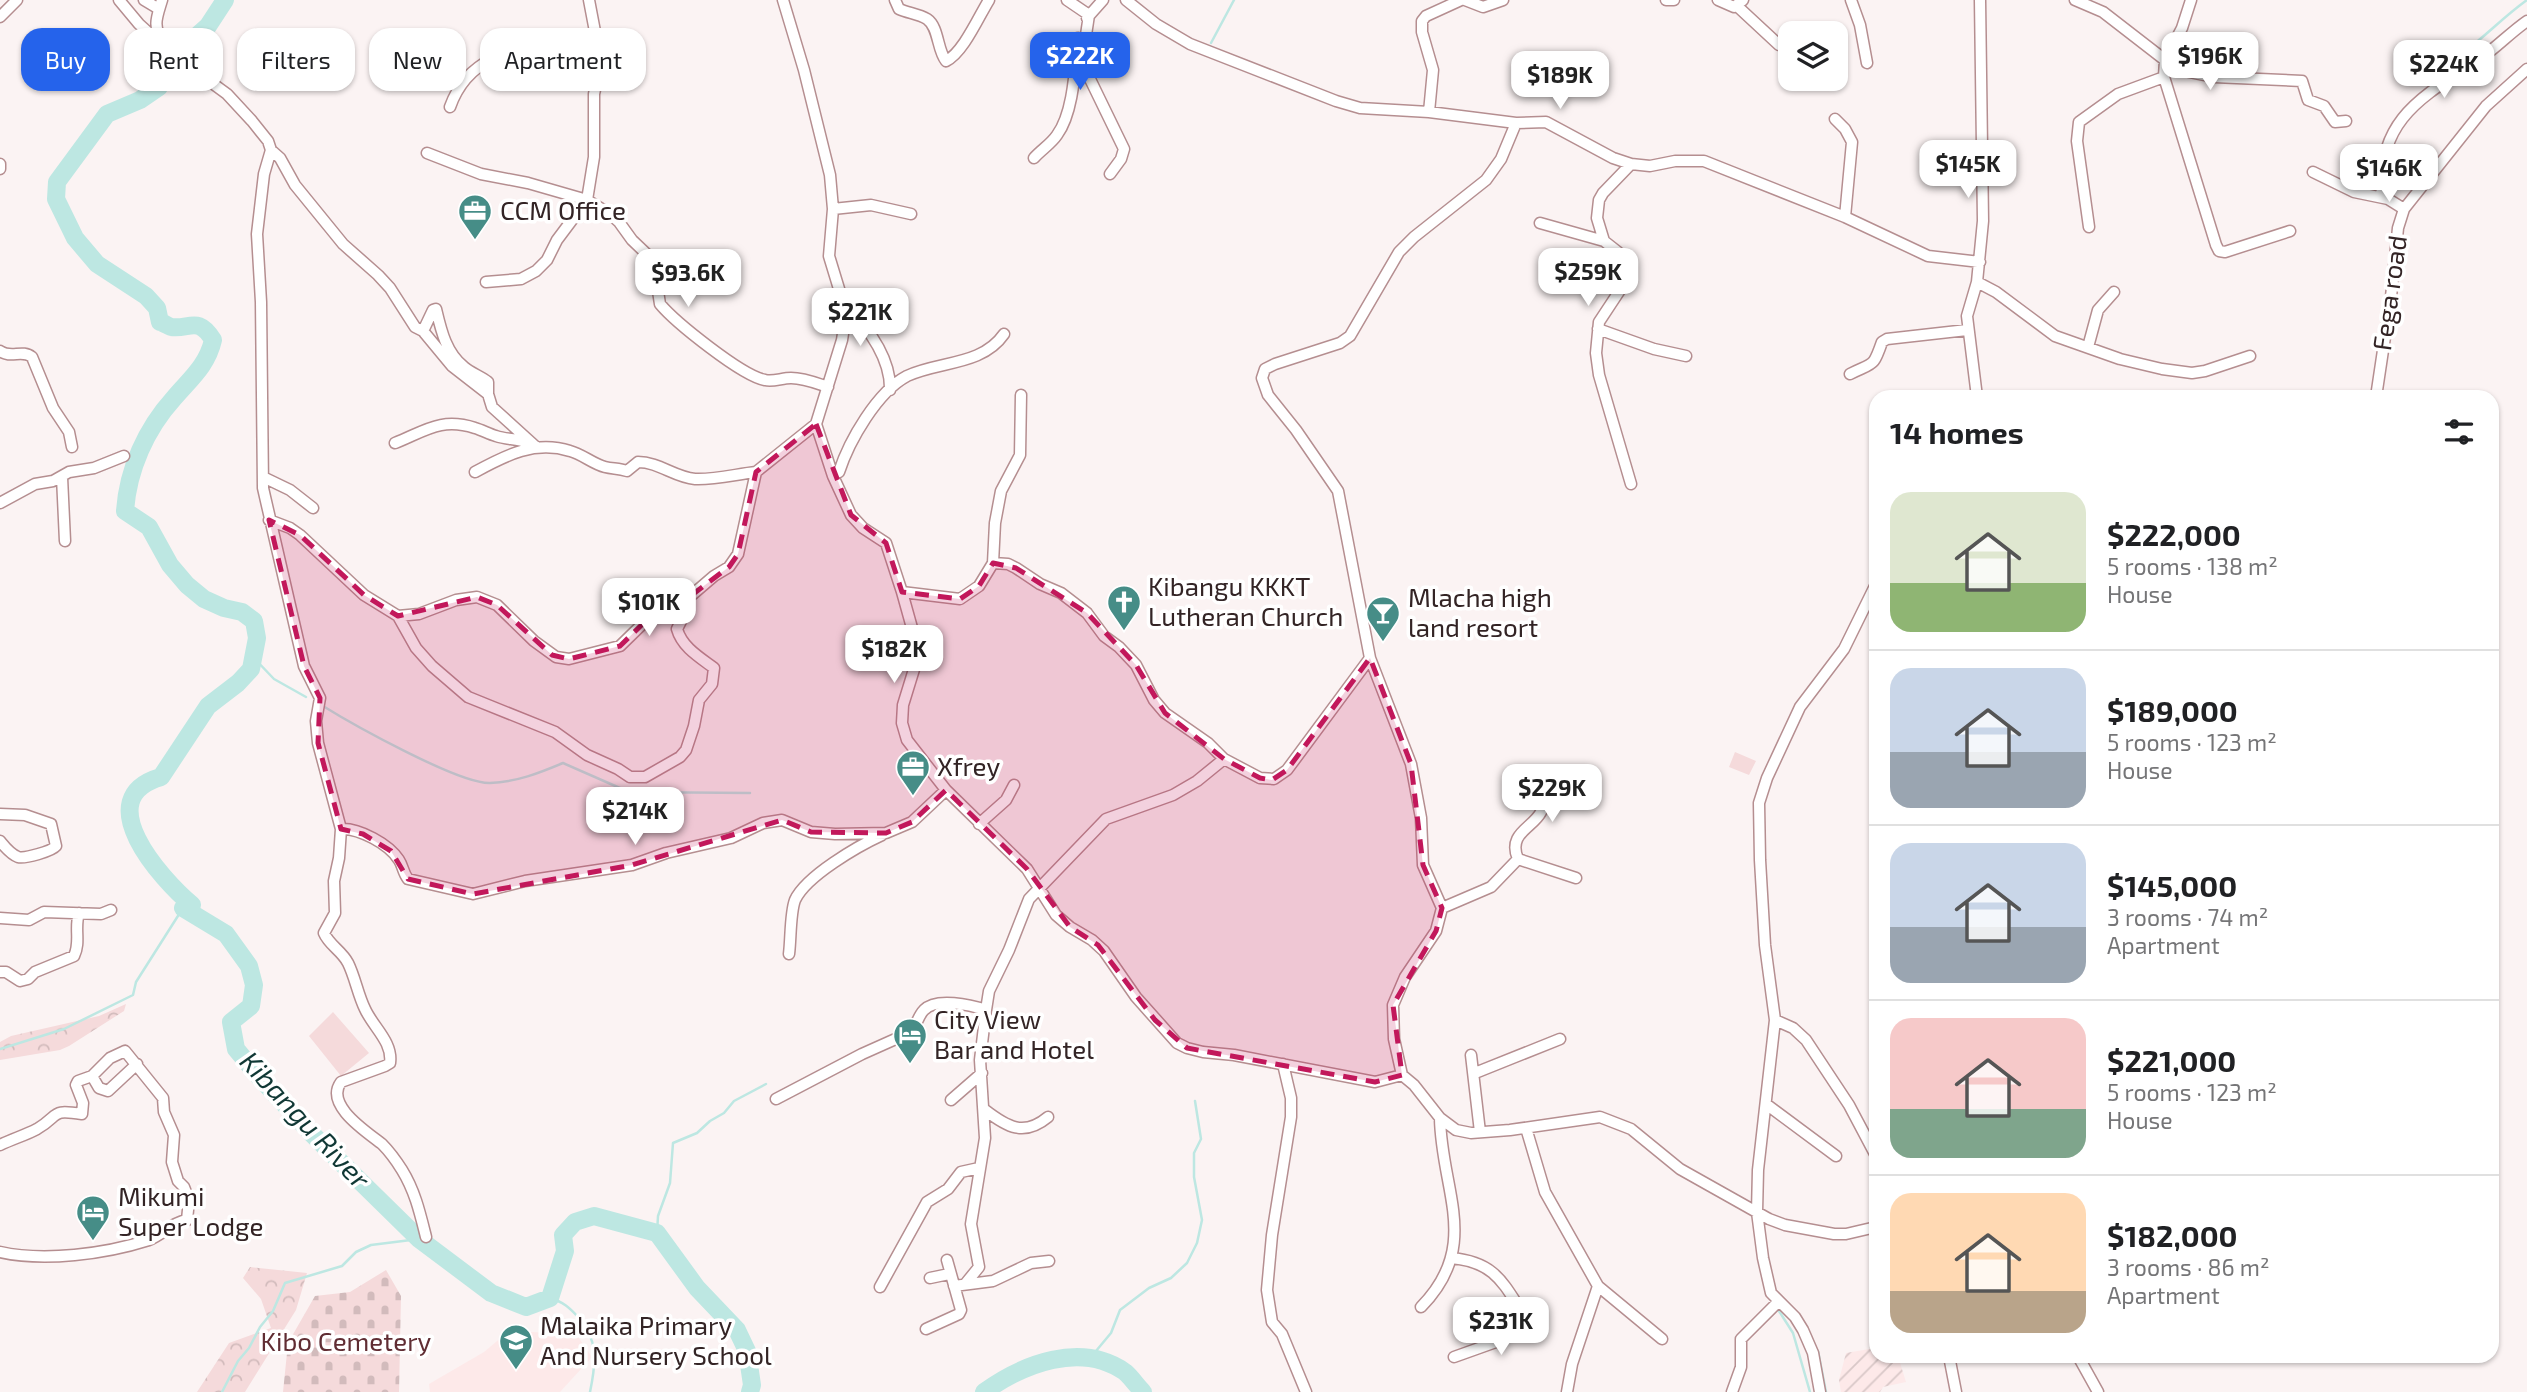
<!DOCTYPE html>
<html lang="en">
<head>
<meta charset="utf-8">
<style>
	:root { --surface:#fff; --page:#f6f6f6; --text:#202124; --muted:#757577; --line:#e0e0e0; --accent:#2563eb }
	body { margin:0; font-family:"Exo 2",sans-serif; background:var(--page); color:var(--text); height:100vh; display:flex; flex-direction:column; font-size:26px; white-space:nowrap }
	* { box-sizing:border-box; margin:0 }
	p { font-size:23px; color:var(--muted) }
	.icon { flex:none; width:38px; height:38px; fill:none; stroke:currentColor; stroke-width:2; stroke-linecap:round; stroke-linejoin:round }
	.map { position:relative; flex:1; overflow:hidden }
	.drawer { position:absolute; left:1869px; top:390px; width:630px; height:973px; display:flex; flex-direction:column; background:var(--surface); border-radius:21px; box-shadow:0 2px 5px #0004 }
	.drawer>* { flex:none }
	.banner { position:absolute; left:21px; top:28px; width:665px; height:63px; display:flex; gap:14px }
	.fabs { position:absolute; left:1778px; top:21px; display:grid; gap:14px }
	.fabs a { display:grid; place-items:center; width:70px; height:70px; border-radius:14px; background:var(--surface); box-shadow:0 2px 5px #0004; font-size:35px }
	.price { position:absolute; translate:-50% -60px; padding:0 16px; border-radius:14px; background:#fff; color:#222; font-size:23px; line-height:46px; filter:drop-shadow(0 2px 4px #0008) }
	.price::after { content:''; position:absolute; left:50%; top:42px; width:21px; height:16px; margin-left:-10px; background:inherit; clip-path:polygon(0 0,100% 0,50% 100%) }
	.price.active { background:var(--accent); color:#fff }
	ul { padding:0; list-style:none }
	li { display:flex; align-items:center; gap:21px; height:175px; padding:0 21px }
	li+li { border-top:2px solid var(--line) }
	li span { display:grid; place-items:center; flex:none; width:196px; height:140px; border-radius:21px; color:#555 }
	li>.icon { margin-inline-start:auto }
	span .icon { width:84px; height:84px; fill:#fffc; stroke-width:1 }
	li b { font-size:30px }
	h2 { display:flex; justify-content:space-between; align-items:center; height:84px; padding:0 21px; font-size:30px }
	.chip { padding:0 24px; border-radius:21px; background:var(--surface); box-shadow:0 2px 5px #0004; font-size:24px; line-height:63px }
	.chip.active { background:var(--accent); color:#fff }
	.map>svg:first-child { display:block }
	.built { fill:#fde9e9 }
	.industrial { fill:url(#industrial-furrows) }
	.forest { fill:url(#forest-crowns) }
	.cemetery { fill:url(#cemetery-stones) }
	.park { fill:#f5dadb }
	.lines { fill:none; stroke-linecap:round; stroke-linejoin:round }
	.stream { stroke:#bde7e2; stroke-width:2.5 }
	.river { stroke:#bde7e2; stroke-width:18 }
	.minor-casing { stroke:#b58e90; stroke-width:13 }
	.minor { stroke:#fff; stroke-width:10 }
	.marked { fill:#c2185b; fill-opacity:0.2; stroke:#c2185b; stroke-width:5; stroke-dasharray:14 9; stroke-linejoin:round }
	.labels { text-anchor:middle; stroke-width:7; stroke-linejoin:round; paint-order:stroke }
	.poi-label { font-size:26px; fill:#332425; stroke:#fff; text-anchor:start }
	.street-label { font-size:26px; fill:#332425; stroke:#fff }
	.park-label { font-size:26px; fill:#602d33; stroke:#fff }
	.water-label { font-size:28px; font-style:italic; fill:#103835; stroke:#fff }
</style>
</head>
<body>
<div class="map">
<svg width="2527" height="1392" viewBox="0 0 2527 1392">
	<defs>
		<pattern id="industrial-furrows" width="10" height="10" patternUnits="userSpaceOnUse" patternTransform="scale(1.75)"><rect width="10" height="10" fill="#fde9e9"/><path d="M-1 1l2-2M0 10L10 0M9 11l2-2" fill="none" stroke="#d9c8c8"/></pattern>
		<pattern id="forest-crowns" width="20" height="18" patternUnits="userSpaceOnUse" patternTransform="scale(1.75)"><rect width="20" height="18" fill="#f5dadb"/><path d="M2 6a3 3 0 1 1 6 0M12 15a3 3 0 1 1 6 0" fill="none" stroke="#d2bbbc"/></pattern>
		<pattern id="cemetery-stones" width="16" height="16" patternUnits="userSpaceOnUse" patternTransform="scale(1.75)"><rect width="16" height="16" fill="#f5dadb"/><path d="M2 7V4a2 2 0 0 1 4 0v3zM10 15v-3a2 2 0 0 1 4 0v3z" fill="#d2bbbc"/></pattern>
	</defs>
	<rect width="100%" height="100%" fill="#fbf3f3"/>
	<!-- built -->
	<path class="built" d="M509,1331L576,1334L592,1357L560,1392H430L429,1384L484,1352Z"/>
	<!-- industrial -->
	<path class="industrial" d="M1875,1348L1876,1356H1898L1906,1382L1883,1387L1880,1392H1841L1839,1380L1846,1353Z"/>
	<!-- forest -->
	<path class="forest" d="M126,1004L124,1011L69,1046L60,1050L0,1060V1042L11,1036L99,1016Z
		M250,1267L307,1273L296,1310L245,1392H197L229,1343L271,1328L261,1299L243,1278Z"/>
	<!-- cemetery -->
	<path class="cemetery" d="M386,1270L401,1296L399,1392H283L288,1343L315,1296L350,1292Z"/>
	<!-- park -->
	<path class="park" d="M1735,752L1756,761L1749,775L1729,767Z
		M333,1012L369,1053L341,1076L309,1036Z"/>
	<g class="lines">
		<!-- stream -->
		<path class="stream" d="M1211,43L1234,0
			M2460,55C2484,38 2503,17 2527,0
			M254,658L274,679L306,697
			M323,706C352,724 459,784 490,783C517,782 539,773 563,763L629,792L750,793
			M0,1049L64,1029L133,995L136,982L183,908
			M657,1233L658,1216L670,1183L673,1143L697,1133L710,1121L724,1113L734,1101L766,1084
			M550,1298C563,1302 569,1307 578,1317C599,1340 596,1363 590,1392
			M1779,1311L1793,1333L1810,1392
			M1818,1351L1826,1392
			M1091,1357L1111,1333L1120,1310L1149,1288L1171,1278L1187,1263L1197,1243L1202,1220L1194,1177V1153L1201,1139L1195,1101
			M222,1392L238,1361L249,1348L260,1327L273,1311L285,1283L342,1266L356,1252L371,1245L419,1239"/>
		<!-- river -->
		<path class="river" d="M225,0L208,26L174,56L159,87L140,100L107,114L57,182L56,199L75,238L97,264L146,296L157,308L160,322C162,322 170,327 171,327C189,330 198,315 213,340C207,366 190,379 174,398C146,429 128,469 125,511L149,527L170,565L187,585L204,599L224,608L242,612L254,621L257,638L251,669L238,683L208,706L161,777C88,798 161,879 192,905L183,908L226,934L249,966L254,985L251,1006L231,1022L236,1049L261,1079L311,1133L419,1239L491,1293L526,1307L550,1298L565,1251L563,1235L575,1222L594,1216L657,1233L697,1288L737,1330L747,1351L752,1385L750,1392
			M984,1392C1023,1364 1081,1341 1125,1372C1131,1377 1137,1386 1143,1392"/>
		<!-- minor casing -->
		<g class="minor-casing">
			<path id="minor" d="M119,0L139,24L171,53L227,94L252,121L268,141L271,150L264,174L257,234L261,302L263,488L304,666L320,698L316,721L318,743L341,829L339,858L334,881L335,913L324,933C329,945 342,951 348,963C355,977 358,995 365,1009C373,1027 393,1042 390,1063L385,1066L341,1082C324,1105 367,1132 382,1144C389,1151 397,1162 402,1170C415,1191 420,1213 426,1237
				M144,0L159,9
				M162,0C157,17 152,26 163,41
				M783,0L804,70L830,175L833,209L829,256L843,302L845,321L842,340L816,424L833,476L851,515L863,528L886,543L902,592L919,653L903,705L902,723L907,740L946,790L1027,869L1056,915L1070,927L1092,940L1104,951L1136,997L1177,1043L1187,1048L1203,1052L1234,1055L1375,1082L1402,1075
				M895,0L899,9C908,13 919,14 927,19C939,27 937,50 946,61C963,53 979,16 989,0
				M1067,0L1089,15L1083,55L1090,79L1124,149L1121,159L1110,174
				M1126,0L1156,24L1190,44L1336,101L1360,108L1429,112L1516,123L1546,122L1613,158L1631,164L1650,166L1675,161H1704L1845,217L1928,256L1980,262
				M1465,0L1483,7L1503,0
				M1666,0H1674
				M1718,0L1734,7L1743,0
				M1851,0L1860,25L1867,63
				M2075,0L2103,12L2165,60L2189,72L2214,77L2302,81L2308,100L2324,106L2335,122L2346,121
				M2191,0L2182,28L2165,60L2164,77L2216,245L2219,251L2225,252L2290,231
				M1737,6L1779,45
				M0,17L17,0
				M1087,18L1103,0
				M450,107C468,56 511,50 559,42C572,40 583,36 596,33
				M1429,112L1433,70L1422,32V21L1426,16L1461,0
				M1835,119L1845,129L1852,142L1845,217
				M271,150L280,158L295,185L343,244L378,275L390,288L415,327L423,331L452,366L488,394L492,407L535,446
				M427,153L481,174L528,183L587,200L610,214L619,222L632,240L654,261L662,282L658,291L660,304C675,322 742,376 765,380C773,382 782,378 791,378C804,378 816,383 828,387
				M1034,158C1041,150 1051,144 1057,135C1074,112 1075,66 1078,38
				M0,164V169
				M1631,164L1603,193L1599,200L1597,218L1604,241L1618,252L1629,268L1628,278L1599,322L1596,353L1599,375L1631,484
				M2313,172L2354,192L2388,199L2404,209
				M2382,197C2376,118 2424,96 2481,58C2497,47 2511,32 2527,21
				M833,209L871,205L911,214
				M1540,223L1604,241
				M2089,227L2077,141L2079,122L2118,94L2164,77
				M486,282L521,279L536,271L547,260L557,240L587,200L594,157V94L601,63L589,0
				M1977,282L1996,292L2055,336L2120,359L2162,369L2192,373L2205,371L2250,356
				M843,302C866,325 891,356 890,390
				M1598,329L1654,349L1686,356
				M423,331L433,310L436,309C441,330 446,353 464,367C471,373 480,376 488,382V394
				M2088,347L2098,310L2114,292
				M0,351C11,359 22,349 32,357L53,408L69,432L72,447
				M1850,374C1874,362 1873,368 1882,342L1887,339L1967,330
				M1977,397L1967,316L1977,282L1983,221L1980,0
				M2376,397L2391,297L2398,228L2404,209L2486,106L2527,69
				M395,443C425,431 441,417 475,428C482,430 489,434 496,436C507,440 518,438 528,443
				M475,472C506,455 535,440 570,451C582,454 593,464 605,467C613,469 619,468 627,471L638,462C659,462 674,477 695,479C714,480 737,474 756,472
				M839,472C849,441 877,392 907,376C938,361 982,366 1004,334
				M62,477L65,541
				M263,477L290,490L313,508
				M0,503L35,484L53,481L69,472L94,468L124,456
				M269,520L290,528L300,535L364,595L398,616L416,648L432,666L468,697L555,732L587,755L618,769L630,777H645L680,757L686,750L694,726L699,700L712,684L714,668C699,657 682,647 677,629L682,619L679,611L661,606
				M993,563L995,523L1001,491L1020,455L1021,395
				M902,592L960,599L979,586L993,563L1008,564L1016,568L1040,584L1061,593L1087,613L1104,636L1119,647L1136,665L1154,700L1165,713L1208,743L1224,759L1260,778L1274,779L1287,770L1370,658
				M398,616L419,614L456,600L477,597L497,605L534,641L556,657L569,659L620,646L661,606L693,594L714,576L729,567L738,554L756,472L816,424
				M0,814L25,815L51,824L56,846C52,851 25,859 18,857C10,854 5,847 0,841
				M979,824L1006,800L1014,785
				M341,829C359,828 389,844 399,860C403,866 403,873 408,879L473,894L525,881L632,865L666,853L731,838L763,823L782,820L811,832L835,834L886,833L912,822L946,790
				M1518,859C1507,833 1533,828 1541,812C1545,804 1546,793 1549,785
				M1442,908L1491,887L1518,859L1576,878
				M0,918L29,920L44,912L101,914L111,910
				M789,954C791,939 790,913 795,900C806,876 858,846 882,835
				M0,972H6L20,981L28,979L35,972L74,956C81,942 74,928 79,913
				M1775,1020L1793,1028L1806,1040L1849,1105L1876,1156
				M1471,1055L1480,1132
				M1283,1064L1291,1098V1117L1272,1235L1267,1290L1272,1322L1282,1334L1306,1392
				M1475,1073L1560,1039
				M1402,1075L1394,1039L1393,1005L1405,977L1436,931L1442,908L1423,865L1421,818L1411,764L1370,658L1338,491L1296,430L1268,395L1262,378L1265,369L1275,364L1340,343L1350,336L1399,252L1414,237L1486,180L1501,159L1516,123
				M1402,1075L1414,1085L1440,1118L1456,1130L1471,1133L1510,1130L1600,1117L1631,1129L1680,1169L1769,1219L1785,1225L1834,1234H1846L1876,1227
				M776,1099L862,1054L909,1033C917,1027 917,1017 924,1010C936,997 971,1005 986,1010
				M951,1100L982,1073
				M1766,1104L1836,1156
				M985,1110C1007,1127 1024,1137 1048,1117
				M1526,1128L1545,1192L1598,1286L1662,1339
				M0,1145C12,1139 26,1135 37,1129C61,1115 49,1109 82,1114L83,1103L76,1085L78,1081L92,1076L99,1088L108,1091L137,1064
				M0,1252C44,1262 105,1254 149,1240C162,1235 173,1222 187,1220L189,1200L184,1187L178,1181L172,1162L174,1135L164,1112L163,1098L125,1051L110,1058L92,1076
				M1451,1258C1498,1262 1504,1286 1528,1321L1496,1342L1454,1357
				M930,1278L949,1274
				M966,1283L979,1267L971,1224L985,1138L980,1060L986,1010L989,991L1009,950L1029,899L1106,819L1173,795L1197,781L1224,759
				M954,1286L993,1281L1031,1263L1049,1261
				M880,1287L927,1202L948,1189L961,1172L979,1168
				M1421,1307C1482,1245 1441,1190 1440,1118
				M926,1329L959,1314L961,1310L947,1260
				M1949,1356L1956,1392
				M2078,1356L2098,1392
				M1567,1392L1572,1364L1598,1286
				M1732,1392L1741,1367V1339L1778,1302
				M1820,1392L1813,1353L1803,1330L1795,1317L1771,1293L1763,1258L1757,1212L1758,1170L1775,1020L1765,945L1760,860L1759,803L1767,778L1800,707L1844,649L1876,584"/>
		</g>
		<!-- minor -->
		<use href="#minor" class="minor"/>
	</g>
	<!-- marked area -->
	<path class="marked" d="M816,424L851,515L886,543L902,592L960,599L979,586L993,563L1016,568L1087,613L1136,665L1165,713L1224,759L1260,778L1272,780L1287,770L1370,658L1411,764L1423,865L1442,908L1436,931L1393,1005L1402,1075L1375,1082L1187,1048L1155,1020L1098,945L1070,927L1027,869L946,790L912,822L886,833L811,832L782,820L632,865L473,894L408,879L391,851L363,834L341,829L318,743L320,698L304,666L269,520L300,535L364,595L398,616L477,597L497,605L552,655L569,659L620,646L661,606L693,594L729,567L738,554L756,472Z"/>
	<!-- icons -->
	<defs>
		<g id="office-pin" transform="scale(1.75)"><path d="M0 17L-7.5 6A9.5 9.5 0 1 1 7.5 6Z" fill="#468d87" stroke="#fff"/><path d="M-6-3h4V-5.5h4V-3h4V5H-6ZM-1-4.5V-3h2v-1.5ZM-6 0V1H6V0Z" fill="#fff"/></g>
		<g id="church-pin" transform="scale(1.75)"><path d="M0 17L-7.5 6A9.5 9.5 0 1 1 7.5 6Z" fill="#468d87" stroke="#fff"/><path d="M-1.2-6h2.4v3.5h3.3v2.4h-3.3V6h-2.4V-.1h-3.3v-2.4h3.3Z" fill="#fff"/></g>
		<g id="bar-pin" transform="scale(1.75)"><path d="M0 17L-7.5 6A9.5 9.5 0 1 1 7.5 6Z" fill="#468d87" stroke="#fff"/><path d="M-6-5H6L.8 .8V4.5H3.5V6h-7V4.5H-.8V.8Z" fill="#fff"/></g>
		<g id="hotel-pin" transform="scale(1.75)"><path d="M0 17L-7.5 6A9.5 9.5 0 1 1 7.5 6Z" fill="#468d87" stroke="#fff"/><path d="M-6-4.5h1.5V1H6V5H4.5V3h-9V5H-6ZM-4 0a1.8 1.8 0 1 1 3.6 0ZM.5 0V-2.5h3Q6-2.5 6 0Z" fill="#fff"/></g>
		<g id="school-pin" transform="scale(1.75)"><path d="M0 17L-7.5 6A9.5 9.5 0 1 1 7.5 6Z" fill="#468d87" stroke="#fff"/><path d="M0-5L7-2L0 1L-7-2ZM-4 1L0 2.5L4 1V4Q0 6-4 4Z" fill="#fff"/></g>
	</defs>
	<g fill-rule="evenodd">
		<use href="#office-pin" x="475" y="211"/>
		<use href="#church-pin" x="1124" y="602"/>
		<use href="#bar-pin" x="1383" y="613"/>
		<use href="#office-pin" x="913" y="767"/>
		<use href="#hotel-pin" x="910" y="1035"/>
		<use href="#hotel-pin" x="93" y="1212"/>
		<use href="#school-pin" x="516" y="1341"/>
	</g>
	<g class="labels">
		<!-- poi labels -->
		<g class="poi-label">
			<text x="500" y="220">CCM Office</text>
			<text x="1148" y="596">Kibangu KKKT<tspan x="1148" dy="30">Lutheran Church</tspan></text>
			<text x="1408" y="607">Mlacha high<tspan x="1408" dy="30">land resort</tspan></text>
			<text x="937" y="776">Xfrey</text>
			<text x="934" y="1029">City View<tspan x="934" dy="30">Bar and Hotel</tspan></text>
			<text x="118" y="1206">Mikumi<tspan x="118" dy="30">Super Lodge</tspan></text>
			<text x="540" y="1335">Malaika Primary<tspan x="540" dy="30">And Nursery School</tspan></text>
		</g>
		<!-- street labels -->
		<g class="street-label">
			<text transform="translate(2390 293) rotate(-82)" y="9">Fega road</text>
		</g>
		<!-- park labels -->
		<g class="park-label">
			<text x="346" y="1351">Kibo Cemetery</text>
		</g>
		<!-- water labels -->
		<g class="water-label">
			<text transform="translate(305 1120) rotate(47)" y="10">Kibangu River</text>
		</g>
	</g>
</svg>
<div class="fabs">
<a><svg class="icon" aria-label="layers" viewBox="0 0 24 24"><path d="M12 4l9 5-9 5-9-5zM3 14l9 5 9-5"/></svg></a>
</div>
<b class="price active" style="left:1080px;top:92px">$222K</b>
<b class="price" style="left:2210px;top:92px">$196K</b>
<b class="price" style="left:2444px;top:100px">$224K</b>
<b class="price" style="left:1560px;top:111px">$189K</b>
<b class="price" style="left:1968px;top:200px">$145K</b>
<b class="price" style="left:2389px;top:204px">$146K</b>
<b class="price" style="left:1588px;top:308px">$259K</b>
<b class="price" style="left:688px;top:309px">$93.6K</b>
<b class="price" style="left:860px;top:348px">$221K</b>
<b class="price" style="left:649px;top:638px">$101K</b>
<b class="price" style="left:894px;top:685px">$182K</b>
<b class="price" style="left:1552px;top:824px">$229K</b>
<b class="price" style="left:635px;top:847px">$214K</b>
<b class="price" style="left:1501px;top:1357px">$231K</b>
<div class="banner">
<a class="chip active">Buy</a>
<a class="chip">Rent</a>
<a class="chip">Filters</a>
<a class="chip">New</a>
<a class="chip">Apartment</a>
</div>
<section class="drawer">
<h2>14 homes<svg class="icon" aria-label="filters" viewBox="0 0 24 24"><path d="M4 7h16M4 17h16"/><circle cx="9" cy="7" r="2"/><circle cx="15" cy="17" r="2"/></svg></h2>
<ul>
<li><span style="background:linear-gradient(#dfe7d0 65%,#8fb573 0)"><svg class="icon" aria-label="home" viewBox="0 0 24 24"><path d="M3 11l9-7 9 7M6 9v11h12V9"/></svg></span><div><b>$222,000</b><p>5 rooms · 138 m²</p><p>House</p></div></li>
<li><span style="background:linear-gradient(#c9d6e8 60%,#9aa5b1 0)"><svg class="icon" aria-label="home" viewBox="0 0 24 24"><path d="M3 11l9-7 9 7M6 9v11h12V9"/></svg></span><div><b>$189,000</b><p>5 rooms · 123 m²</p><p>House</p></div></li>
<li><span style="background:linear-gradient(#c9d6e8 60%,#9aa5b1 0)"><svg class="icon" aria-label="home" viewBox="0 0 24 24"><path d="M3 11l9-7 9 7M6 9v11h12V9"/></svg></span><div><b>$145,000</b><p>3 rooms · 74 m²</p><p>Apartment</p></div></li>
<li><span style="background:linear-gradient(#f6c9c9 65%,#7fa58c 0)"><svg class="icon" aria-label="home" viewBox="0 0 24 24"><path d="M3 11l9-7 9 7M6 9v11h12V9"/></svg></span><div><b>$221,000</b><p>5 rooms · 123 m²</p><p>House</p></div></li>
<li><span style="background:linear-gradient(#ffd9b3 70%,#b9a48a 0)"><svg class="icon" aria-label="home" viewBox="0 0 24 24"><path d="M3 11l9-7 9 7M6 9v11h12V9"/></svg></span><div><b>$182,000</b><p>3 rooms · 86 m²</p><p>Apartment</p></div></li>
</ul>
</section>
</div>
</body>
</html>
